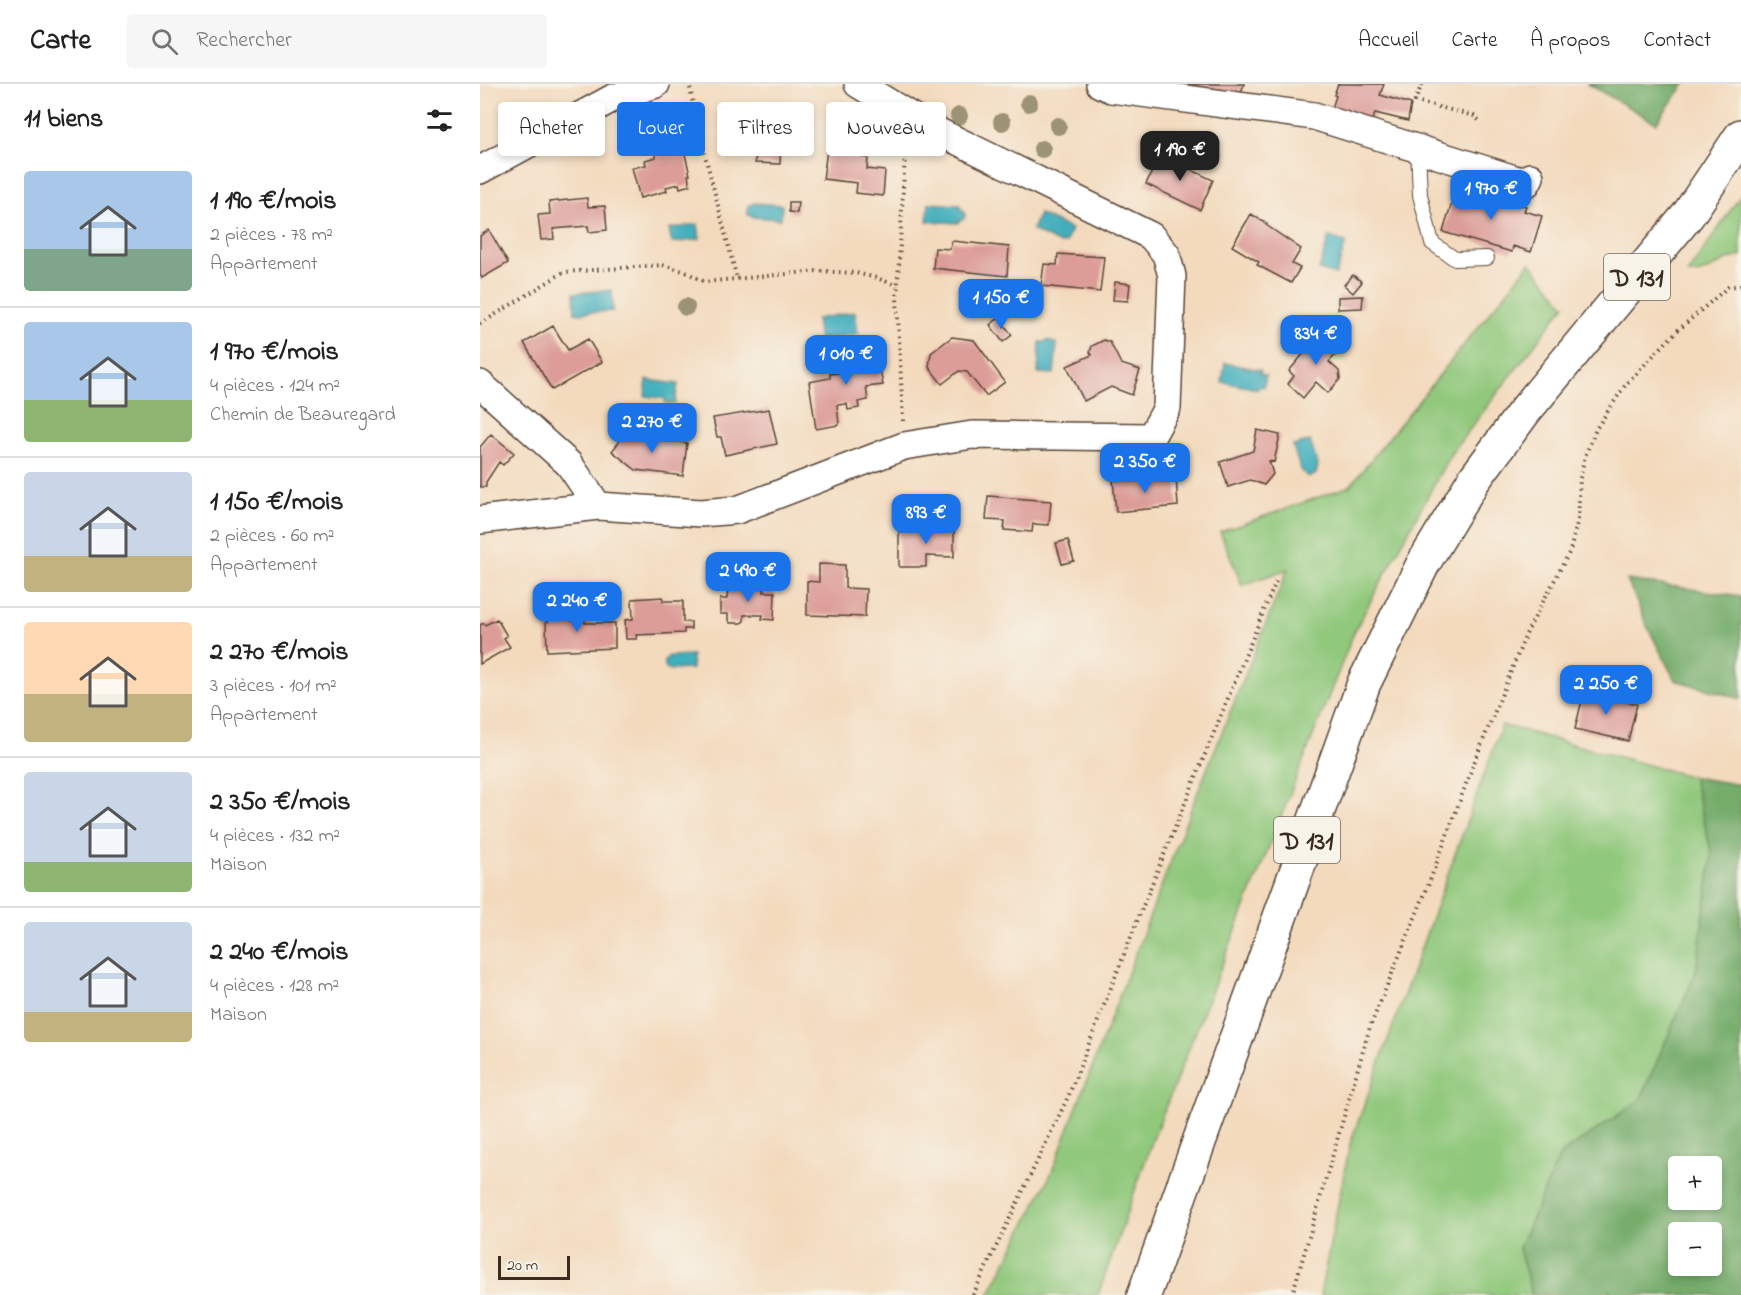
<!DOCTYPE html>
<html lang="fr">
<head>
<meta charset="utf-8">
<style>
	:root { --surface:#fff; --page:#f6f6f6; --text:#222; --muted:#767676; --line:#e0e0e0; --accent:#1a73e8 }
	body { margin:0; font-family:"Indie Flower",sans-serif; background:var(--page); color:var(--text); height:100vh; display:flex; flex-direction:column; font-size:22px; white-space:nowrap }
	* { box-sizing:border-box; margin:0 }
	p { font-size:20px; color:var(--muted) }
	.icon { flex:none; width:33px; height:33px; fill:none; stroke:currentColor; stroke-width:2; stroke-linecap:round; stroke-linejoin:round }
	.map { position:relative; flex:1; overflow:hidden }
	.side { display:flex; flex-direction:column; background:var(--surface); width:480px }
	.side>* { flex:none }
	.guide { position:absolute; left:18px; top:18px; width:570px; height:54px; display:flex; gap:12px }
	.fabs { position:absolute; left:1188px; top:1072px; display:grid; gap:12px }
	.fabs a { display:grid; place-items:center; width:54px; height:54px; border-radius:6px; background:var(--surface); box-shadow:0 3px 9px #0003; font-size:30px }
	.scale { position:absolute; left:18px; bottom:15px; width:72px; box-sizing:border-box; padding-left:6px; border:3px solid #3b2a1e; border-top:0; font-size:16px; line-height:21px; white-space:nowrap; color:#3b2a1e; -webkit-text-stroke:4px #f7f3e8; paint-order:stroke }
	.price { position:absolute; translate:-50% -51px; padding:0 14px; border-radius:12px; background:var(--accent); color:#fff; font-size:20px; line-height:39px; filter:drop-shadow(0 2px 3px #0008) }
	.price::after { content:''; position:absolute; left:50%; top:36px; width:18px; height:14px; margin-left:-9px; background:inherit; clip-path:polygon(0 0,100% 0,50% 100%) }
	.price.on { background:#222; color:#fff }
	ul { padding:0; list-style:none }
	li { display:flex; align-items:center; gap:18px; height:150px; padding:0 24px }
	li+li { border-top:2px solid var(--line) }
	li span { display:grid; place-items:center; flex:none; width:168px; height:120px; border-radius:6px; color:#555 }
	li>.icon { margin-inline-start:auto }
	span .icon { width:72px; height:72px; fill:#fffc; stroke-width:1 }
	li b { font-size:26px }
	h2 { display:flex; justify-content:space-between; align-items:center; height:72px; padding:0 24px; font-size:26px }
	.pill { padding:0 21px; border-radius:6px; background:var(--surface); box-shadow:0 3px 9px #0003; font-size:21px; line-height:54px }
	.pill.on { background:var(--accent); color:#fff }
	header { display:flex; align-items:center; gap:36px; box-sizing:border-box; height:84px; padding:0 30px; background:var(--surface); border-bottom:2px solid var(--line) }
	header strong { font-size:28px }
	nav { display:flex; gap:33px; margin-inline-start:auto; font-size:21px }
	.search { width:420px; height:54px; background:var(--page); display:flex; align-items:center; gap:15px; box-sizing:border-box; padding:0 21px; border-radius:6px; color:var(--muted); font-size:22px }
	main { display:flex; flex:1; min-height:0 }
	.map>svg:first-child { display:block }
	.green { fill:#90c87b; stroke:#66794c; stroke-width:1.5 }
	.forest { fill:#74ac6b; stroke:#586b44; stroke-width:1.5; fill-rule:evenodd }
	.water { fill:#3faebc; stroke:#3d6c6d; stroke-width:1.5 }
	.building { fill:#dc9c98 }
	.lines { fill:none; stroke-linecap:round; stroke-linejoin:round }
	.lane-casing { stroke:#574436; stroke-width:16 }
	.street-casing { stroke:#574436; stroke-width:30 }
	.primary-casing { stroke:#574436; stroke-width:36 }
	.path { stroke:#574436; stroke-width:4; stroke-dasharray:1.5 4.5; stroke-linecap:butt }
	.lane { stroke:#fff; stroke-width:14 }
	.street { stroke:#fff; stroke-width:27 }
	.primary { stroke:#fff; stroke-width:33 }
	.tree { fill:#9c9375 }
	.labels { text-anchor:middle; stroke-width:5; stroke-linejoin:round; paint-order:stroke }
	.shield { fill:#f7f3e8; stroke:#73665b; stroke-width:1.5 }
	.shield-label { font-size:26px; font-weight:bold; fill:#3b2a1e }
</style>
</head>
<body>
<header>
<strong>Carte</strong>
<div class="search"><svg class="icon" aria-label="search" viewBox="0 0 24 24"><circle cx="10" cy="10" r="6"/><path d="M15 15l6 6"/></svg>Rechercher</div>
<nav><a>Accueil</a><a>Carte</a><a>À propos</a><a>Contact</a></nav>
</header>
<main>
<section class="side">
<h2>11 biens<svg class="icon" aria-label="filters" viewBox="0 0 24 24"><path d="M4 7h16M4 17h16"/><circle cx="9" cy="7" r="2"/><circle cx="15" cy="17" r="2"/></svg></h2>
<ul>
<li><span style="background:linear-gradient(#a9c7e8 65%,#7fa58c 0)"><svg class="icon" aria-label="home" viewBox="0 0 24 24"><path d="M3 11l9-7 9 7M6 9v11h12V9"/></svg></span><div><b>1 190 €/mois</b><p>2 pièces · 78 m²</p><p>Appartement</p></div></li>
<li><span style="background:linear-gradient(#a9c7e8 65%,#8fb573 0)"><svg class="icon" aria-label="home" viewBox="0 0 24 24"><path d="M3 11l9-7 9 7M6 9v11h12V9"/></svg></span><div><b>1 970 €/mois</b><p>4 pièces · 124 m²</p><p>Chemin de Beauregard</p></div></li>
<li><span style="background:linear-gradient(#c9d6e8 70%,#c2b280 0)"><svg class="icon" aria-label="home" viewBox="0 0 24 24"><path d="M3 11l9-7 9 7M6 9v11h12V9"/></svg></span><div><b>1 150 €/mois</b><p>2 pièces · 60 m²</p><p>Appartement</p></div></li>
<li><span style="background:linear-gradient(#ffd9b3 60%,#c2b280 0)"><svg class="icon" aria-label="home" viewBox="0 0 24 24"><path d="M3 11l9-7 9 7M6 9v11h12V9"/></svg></span><div><b>2 270 €/mois</b><p>3 pièces · 101 m²</p><p>Appartement</p></div></li>
<li><span style="background:linear-gradient(#c9d6e8 75%,#8fb573 0)"><svg class="icon" aria-label="home" viewBox="0 0 24 24"><path d="M3 11l9-7 9 7M6 9v11h12V9"/></svg></span><div><b>2 350 €/mois</b><p>4 pièces · 132 m²</p><p>Maison</p></div></li>
<li><span style="background:linear-gradient(#c9d6e8 75%,#c2b280 0)"><svg class="icon" aria-label="home" viewBox="0 0 24 24"><path d="M3 11l9-7 9 7M6 9v11h12V9"/></svg></span><div><b>2 240 €/mois</b><p>4 pièces · 128 m²</p><p>Maison</p></div></li>
</ul>
</section>
<div class="map">
<svg width="1261" height="1211" viewBox="0 0 1261 1211">
	<rect width="100%" height="100%" fill="#f7f3e8"/>
	<filter id="ink" filterUnits="userSpaceOnUse"><feTurbulence type="fractalNoise" baseFrequency=".0167" numOctaves="2"/><feDisplacementMap in="SourceGraphic" scale="12" xChannelSelector="R" yChannelSelector="G"/><feConvolveMatrix kernelMatrix="1 2 1 2 8 2 1 2 1" color-interpolation-filters="sRGB"/></filter>
	<filter id="wash" filterUnits="userSpaceOnUse"><feTurbulence type="fractalNoise" baseFrequency=".008" numOctaves="4" result="noise"/><feDisplacementMap in="SourceGraphic" scale="24" xChannelSelector="R" yChannelSelector="G"/><feGaussianBlur stdDeviation="1.35" result="paint"/><feColorMatrix in="noise" values="0 0 0 0 0 0 0 0 0 0 0 0 0 0 0 0 0 1.4 0 .05"/><feComposite in="paint" operator="in"/></filter>
	<g filter="url(#wash)">
		<rect width="100%" height="100%" fill="#f3dabd"/>
		<!-- green -->
		<path class="green" d="M1261,111V172C1240,174 1228,193 1207,190Z
			M1050,179L1085,221L970,371L875,546L673,1055L618,1211H509L571,1090L709,730L808,485L762,501L740,448L870,402Z
			M1022,641L1213,693L1232,771L1216,888L1160,1016L1080,1071L1039,1164L1052,1211H840L870,1060Z"/>
		<!-- forest -->
		<path class="forest" d="M1108,0H1205L1176,39Z
			M1147,496L1261,512V615L1195,596L1167,542Z
			M1213,693L1261,701V1211H1132L1130,1206L1118,1211H1052L1039,1164L1080,1071L1160,1016L1216,888L1232,771ZM1198,1083H1232V1116H1198ZM1198,1149H1232V1182H1198Z"/>
		<!-- water -->
		<path class="water" d="M273,119L302,121L301,135L272,133V131H268V121H273Z
			M449,119L480,121V124L484,127L485,133L482,136L478,137V139L447,137Z
			M559,130L591,145L586,158L580,160L552,146Z
			M218,140L220,155L192,159L189,145Z
			M849,153L866,158L856,191L839,186Z
			M132,206L133,227L95,229L94,209Z
			M375,228L378,249L339,256L336,235Z
			M567,256L577,260L574,290L558,289L560,258H564Z
			M745,279L781,286L780,290L786,291L784,303L778,302V305L742,298Z
			M167,296L198,300L195,320L185,319L186,315L165,312Z
			M830,357L838,381L836,390L830,393C818,389 817,373 813,362Z
			M212,571V585L189,586L185,583L184,577L189,572Z"/>
		<g id="blocks">
			<!-- building -->
			<path class="building" d="M687,0H764L760,11Z
				M858,0H904L900,11L931,20L928,37L895,29L891,43L850,30L856,12L854,11Z
				M253,33L302,35L300,80L275,79L276,54H252Z
				M200,53L201,56L213,53L217,67L205,70L210,91H208L210,101L200,104L199,100L186,103L187,107L160,114L152,84L166,81L165,76L176,73L173,60Z
				M356,59L383,63L382,73L388,74L387,85L405,87L403,112L376,109L377,99L343,95L347,66L355,67Z
				M680,71L733,96L720,126L666,100Z
				M977,101L1046,122L1044,127L1062,132L1051,168L1033,162L1032,168L963,148Z
				M107,114L108,123L125,122L127,146L109,148L108,142L73,145L74,155L61,156L58,131L70,130L69,118Z
				M309,118H318L317,129L309,128Z
				M771,130L787,140L786,141L821,165L812,180L820,184L811,199L777,181L779,178L752,162Z
				M9,146L28,179L2,194L0,191V152Z
				M472,157L529,163L527,192L453,184L455,164L470,165Z
				M578,170L624,173L620,208L561,202L564,180L577,181Z
				M873,191L882,198L873,209L864,201Z
				M635,198L650,200L648,217L633,216Z
				M883,212L882,224L858,225V213Z
				M519,234L532,251L523,258L510,241Z
				M73,242L88,266L108,255L122,278L72,306L44,259Z
				M831,252H856L857,269L849,278L859,287L860,295L848,309L836,298L823,314L808,300L814,292L809,287L831,261Z
				M472,253L494,256L525,298L506,312L487,288L479,287L462,300L449,283L451,269Z
				M624,256L630,258L641,280L660,286L652,311L631,303L604,317L587,282L612,271L610,268L612,262Z
				M396,262L403,301L386,303L388,316L378,318L379,324L368,326L367,320L357,321L359,341L336,345L329,298L350,294V290L365,288L362,268Z
				M289,325L297,360L245,371L241,353H237L233,334Z
				M148,346L157,353L162,348L169,354L207,359L203,392L156,386L132,367Z
				M777,346L800,351L794,378L789,377L793,390L784,401L770,396L748,403L740,378L773,367Z
				M11,350L34,369L23,381L19,378L6,398V403H0V363Z
				M696,393L698,422L636,428L633,396L656,394L657,396Z
				M508,412L571,417L569,441L553,440L552,448L524,446L525,437L506,436Z
				M445,441H474V473L446,472V483H419V448H438V446H445Z
				M588,456L594,477L582,480L576,459Z
				M339,480L365,481V504L386,505L385,533L327,531V497L339,498Z
				M262,497L271,498V503L284,504V508H295L294,536L282,535L283,531H264V537L261,539H250L248,536V530H240V515H247L248,502L261,503Z
				M183,513V517H203V538H211V545H204V549L156,551L157,555H146L145,536L153,535L152,515Z
				M68,525H91L92,537H105V539H135V564L67,567L66,538H68Z
				M17,535L27,552L24,554L30,563L0,580V541L4,539L5,541Z
				M1104,608L1157,620L1148,657L1095,645Z"/>
		</g>
	</g>
	<g filter="url(#ink)">
		<use href="#blocks" fill-opacity="0" stroke="#574436" stroke-width="1.5"/>
		<g class="lines">
			<!-- lane casing -->
			<g class="lane-casing">
				<path id="lane" d="M938,65L940,111L952,159L975,175L1007,174"/>
			</g>
			<!-- street casing -->
			<g class="street-casing">
				<path id="street" d="M620,0L631,5L834,32L1047,99L1050,93
					M0,86L133,14L176,0
					M0,300L89,380L118,422
					M0,436L118,422L221,429L257,426L424,362L492,351L671,353L687,324L692,192L686,170L671,152L447,42L378,0"/>
			</g>
			<!-- primary casing -->
			<g class="primary-casing">
				<path id="primary" d="M664,1211L884,599L943,480L993,397L1044,328L1208,131L1261,52"/>
			</g>
			<!-- path -->
			<path class="path" d="M942,0L935,17L994,32L1002,39
				M210,4L218,44L257,195
				M0,240L84,188L183,181L206,188L225,198L337,187L376,189L397,194L417,202
				M423,337L417,214L425,70L429,61
				M493,1211L588,1013L665,817L796,497
				M812,1211L890,943L948,802L992,684L1046,550L1090,467L1098,435L1100,394L1105,372L1116,345L1146,300L1197,247L1248,203L1261,201"/>
			<!-- lane -->
			<use href="#lane" class="lane"/>
			<!-- street -->
			<use href="#street" class="street"/>
			<!-- primary -->
			<use href="#primary" class="primary"/>
		</g>
		<!-- trees -->
		<g class="tree">
			<circle cx="549" cy="19" r="9"/>
			<circle cx="479" cy="32" r="9"/>
			<circle cx="522" cy="38" r="9"/>
			<circle cx="578" cy="42" r="9"/>
			<circle cx="562" cy="65" r="9"/>
			<circle cx="206" cy="223" r="9"/>
		</g>
	</g>
	<g class="labels">
		<!-- shield labels -->
		<g class="shield">
			<rect x="1124" y="170" width="66" height="46" rx="4.5"/>
			<rect x="794" y="733" width="66" height="46" rx="4.5"/>
		</g>
		<g class="shield-label">
			<text x="1157" y="202">D 131</text>
			<text x="827" y="765">D 131</text>
		</g>
	</g>
</svg>
<div class="fabs">
<a>+</a>
<a>−</a>
</div>
<div class="scale">20 m</div>
<b class="price on" style="left:700px;top:98px">1 190 €</b>
<b class="price" style="left:1011px;top:137px">1 970 €</b>
<b class="price" style="left:521px;top:246px">1 150 €</b>
<b class="price" style="left:836px;top:282px">834 €</b>
<b class="price" style="left:366px;top:302px">1 010 €</b>
<b class="price" style="left:172px;top:370px">2 270 €</b>
<b class="price" style="left:665px;top:410px">2 350 €</b>
<b class="price" style="left:446px;top:461px">893 €</b>
<b class="price" style="left:268px;top:519px">2 490 €</b>
<b class="price" style="left:97px;top:549px">2 240 €</b>
<b class="price" style="left:1126px;top:632px">2 250 €</b>
<div class="guide">
<a class="pill">Acheter</a>
<a class="pill on">Louer</a>
<a class="pill">Filtres</a>
<a class="pill">Nouveau</a>
</div>
</div>
</main>
</body>
</html>
